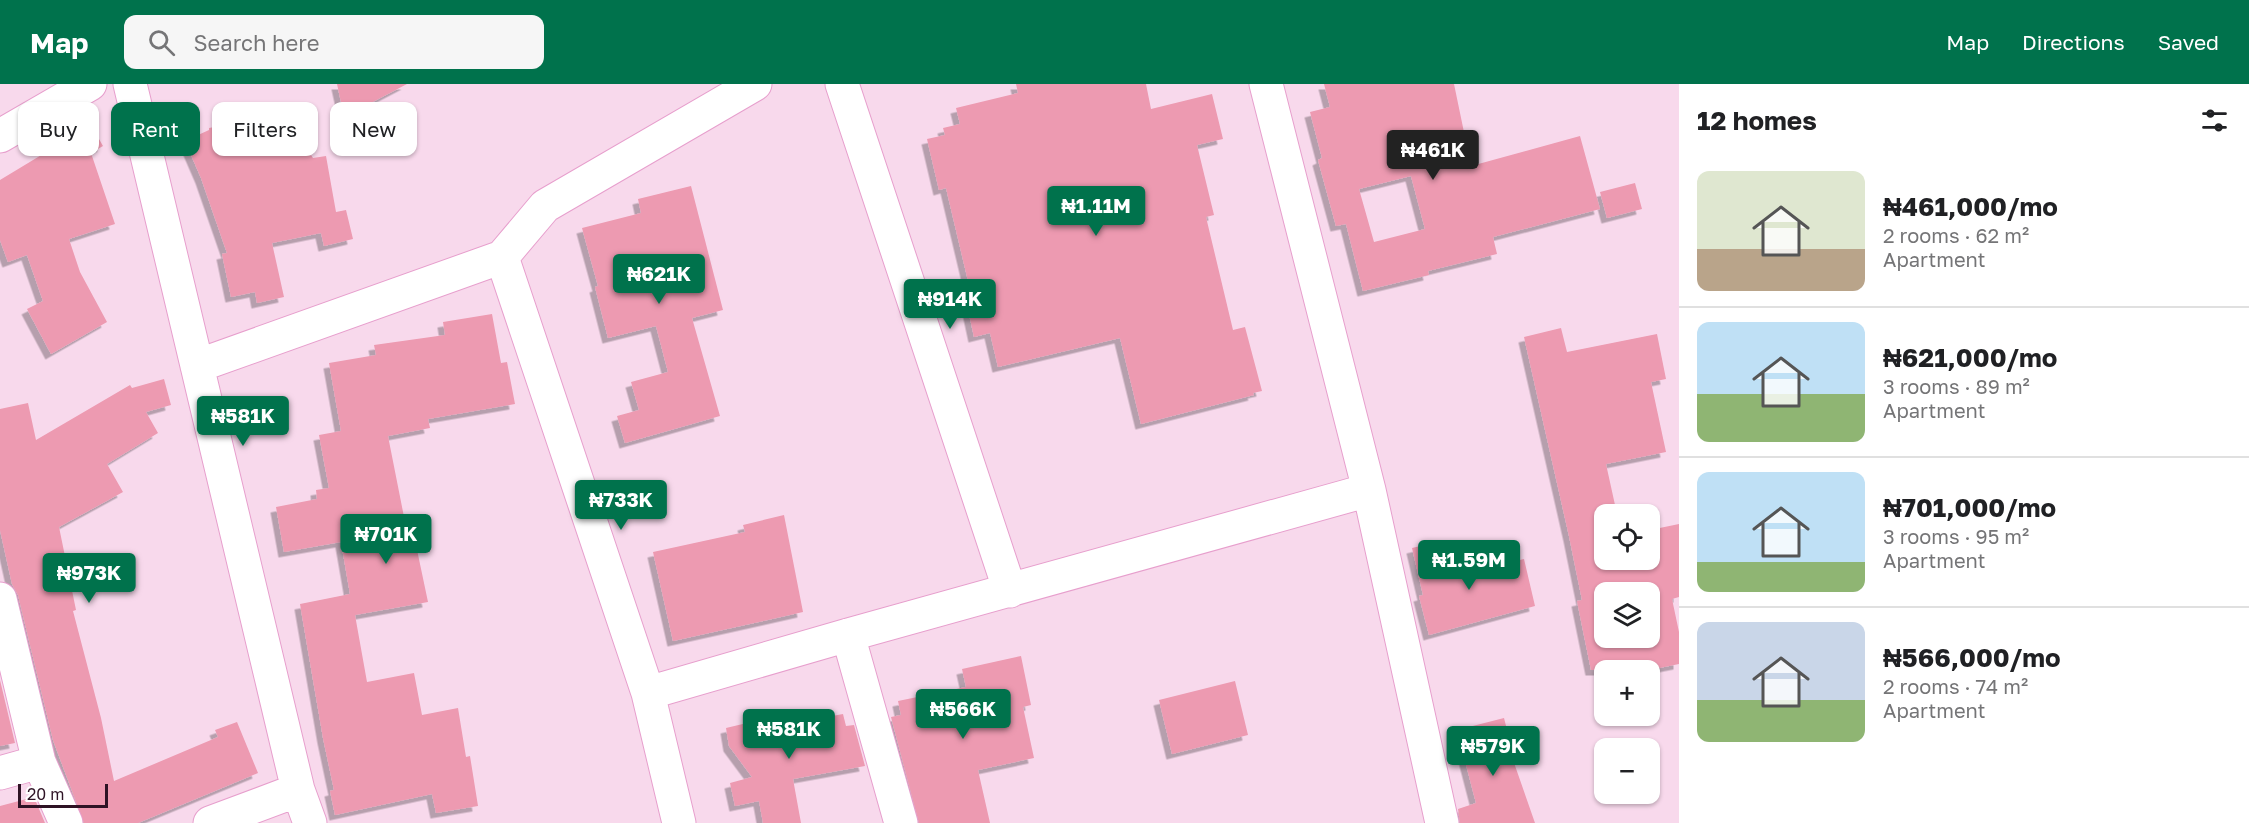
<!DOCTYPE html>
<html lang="en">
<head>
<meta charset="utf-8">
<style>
	:root { --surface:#fff; --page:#f6f6f6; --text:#202124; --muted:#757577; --line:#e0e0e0; --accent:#00724c }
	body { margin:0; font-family:"Golos Text",sans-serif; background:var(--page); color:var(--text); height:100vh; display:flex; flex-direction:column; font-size:22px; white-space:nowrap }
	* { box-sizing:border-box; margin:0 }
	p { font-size:20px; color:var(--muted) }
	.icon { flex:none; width:33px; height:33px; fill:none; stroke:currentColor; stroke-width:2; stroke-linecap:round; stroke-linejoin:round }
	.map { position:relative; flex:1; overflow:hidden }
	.panel { display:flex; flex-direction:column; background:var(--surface); width:570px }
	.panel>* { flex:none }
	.top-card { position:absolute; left:18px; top:18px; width:570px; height:54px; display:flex; gap:12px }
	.controls { position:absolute; left:1594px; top:420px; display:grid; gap:12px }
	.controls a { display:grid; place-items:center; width:66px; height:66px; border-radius:12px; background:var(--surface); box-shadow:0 2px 4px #0004; font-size:30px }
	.scale { position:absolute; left:18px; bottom:15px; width:90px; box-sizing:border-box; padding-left:6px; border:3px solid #2e1325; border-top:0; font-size:16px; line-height:21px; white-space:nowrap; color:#2e1325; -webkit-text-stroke:4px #fff; paint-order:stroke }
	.price { position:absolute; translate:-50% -51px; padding:0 14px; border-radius:6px; background:var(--accent); color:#fff; font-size:20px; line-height:39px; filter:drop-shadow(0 2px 3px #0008) }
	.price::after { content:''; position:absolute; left:50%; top:36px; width:18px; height:14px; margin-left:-9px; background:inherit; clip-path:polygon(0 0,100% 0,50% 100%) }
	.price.current { background:#222; color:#fff }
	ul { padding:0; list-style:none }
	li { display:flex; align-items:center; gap:18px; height:150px; padding:0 18px }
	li+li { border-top:2px solid var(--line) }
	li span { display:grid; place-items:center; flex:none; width:168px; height:120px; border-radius:12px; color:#555 }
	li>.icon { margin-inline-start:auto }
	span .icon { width:72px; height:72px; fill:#fffc; stroke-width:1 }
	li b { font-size:26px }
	h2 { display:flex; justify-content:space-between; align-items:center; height:72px; padding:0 18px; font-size:26px }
	.chip { padding:0 21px; border-radius:12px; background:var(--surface); box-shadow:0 2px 4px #0004; font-size:21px; line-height:54px }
	.chip.current { background:var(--accent); color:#fff }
	header { display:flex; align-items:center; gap:36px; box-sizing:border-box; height:84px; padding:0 30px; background:var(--accent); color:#fff }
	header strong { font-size:28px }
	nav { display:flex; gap:33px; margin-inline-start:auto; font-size:21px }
	.search { width:420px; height:54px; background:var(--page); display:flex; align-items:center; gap:15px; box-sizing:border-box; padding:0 21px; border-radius:12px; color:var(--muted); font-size:22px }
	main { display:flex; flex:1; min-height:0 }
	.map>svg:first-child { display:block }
	.building { fill:#ed9ab1; fill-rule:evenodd; filter:url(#shadow) }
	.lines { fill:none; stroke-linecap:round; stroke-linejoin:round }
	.minor-casing { stroke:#e79fcd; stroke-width:35 }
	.minor { stroke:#fff; stroke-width:33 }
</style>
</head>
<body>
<header>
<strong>Map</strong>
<div class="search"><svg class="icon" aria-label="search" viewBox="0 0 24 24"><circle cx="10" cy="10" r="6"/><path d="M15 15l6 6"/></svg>Search here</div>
<nav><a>Map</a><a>Directions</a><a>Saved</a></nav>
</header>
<main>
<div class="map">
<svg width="1679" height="739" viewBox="0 0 1679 739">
	<defs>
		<filter id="shadow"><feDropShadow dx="-5.5" dy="5.5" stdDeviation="0" flood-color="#0004"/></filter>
	</defs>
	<rect width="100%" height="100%" fill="#f8d9ec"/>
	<!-- building -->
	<path class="building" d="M337,0H407L363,23L343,27Z
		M1016,0H1146L1151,25L1212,10L1223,55L1197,61L1214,131L1206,133L1233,246L1245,243L1262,307L1253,309L1254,311L1141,340L1120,254L998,283L990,249L974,253L963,202L969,201L946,104L939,106L927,55L945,51L943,44L960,40L956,24L1018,9Z
		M1324,0H1454L1471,82L1580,52L1600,125L1493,153L1497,170L1428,187L1429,191L1363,207L1346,140L1336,142L1318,76L1322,74L1310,28L1330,23ZM1411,92L1425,145L1374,158L1359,105Z
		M277,21L313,74L326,72L336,128L346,126L353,155L324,162L321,149L272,159L284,213L257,219L255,208L231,213L222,170L227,169L201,94L185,57L209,46V44L256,35Z
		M91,41L103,62L91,69L115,140L69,155L80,188L107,238L51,270L27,225L43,217L27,171L8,178L0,156V96Z
		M1635,99L1642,125L1607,134L1600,108Z
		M691,102L723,226L692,234L720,332L625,359L617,332L639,326L631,298L668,288L656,242L608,254L595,203L598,202L582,144L641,129L638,115Z
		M492,230L501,279L507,278L515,320L428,335L430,344L388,352L406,443L412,442L428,518L355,531L367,598L414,589L422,631L458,624L466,673L470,672L478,722L436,729L432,710L335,731L330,707L334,706L323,654L300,520L350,510L341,458L284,468L276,423L317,415L316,406L329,404L319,351L341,347L329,279L376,271L374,261L445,251L443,238Z
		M1561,244L1567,268L1657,250L1666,295L1651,298L1666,368L1606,380L1617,430H1605V476H1650V446L1679,440V513L1672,515L1679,548V580L1649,586H1591L1577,517L1582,516L1569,452L1524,253ZM1605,508H1650V554H1605Z
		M164,295L171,321L146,328L158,349L107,380L123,408L59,443L76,526L73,527L101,634L114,697L218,653L215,646L237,638L258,689L138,739H84L53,656L18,511L12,500L0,446V325L28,319L36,356L130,301L132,304Z
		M784,431L803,528L673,557L653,468L745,448L743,441Z
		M1437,458L1445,494L1524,475L1535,522L1429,551L1419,512L1423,511L1412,464Z
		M1021,572L1031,621L1023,623L1034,674L978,686L990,739H919L891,633L901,631L898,617L966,603L962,585Z
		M0,596L15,659L0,662Z
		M1235,597L1248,651L1172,670L1159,616Z
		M843,630L846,642L854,641L865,682L793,695L801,739H763L759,717L735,722L730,699L752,693L729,662L726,644L781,631L783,641Z
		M1504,634L1514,673H1512L1535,739H1460L1458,725L1476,719L1457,646Z
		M34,713L45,739H0V722Z"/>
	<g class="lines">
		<!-- minor casing -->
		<g class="minor-casing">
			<path id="minor" d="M130,0L298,706L310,739
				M842,0L1010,507
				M1266,0L1369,406L1442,739
				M0,52L90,0
				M502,173L648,609L679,739
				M197,282L502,173L545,122L755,0
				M0,515L39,678L66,739
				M848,551L901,739
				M648,609L848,551L1369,406
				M0,689L39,678
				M210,739L298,706"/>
		</g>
		<!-- minor -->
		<use href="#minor" class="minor"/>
	</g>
</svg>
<div class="controls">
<a><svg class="icon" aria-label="locate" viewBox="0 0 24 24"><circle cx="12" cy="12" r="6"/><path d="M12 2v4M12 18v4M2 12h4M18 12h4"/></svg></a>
<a><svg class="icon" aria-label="layers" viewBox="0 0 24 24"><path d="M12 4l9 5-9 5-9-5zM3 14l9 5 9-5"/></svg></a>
<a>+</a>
<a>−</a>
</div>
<div class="scale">20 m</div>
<b class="price current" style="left:1433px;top:97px">₦461K</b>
<b class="price" style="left:1096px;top:153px">₦1.11M</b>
<b class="price" style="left:659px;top:221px">₦621K</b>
<b class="price" style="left:950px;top:246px">₦914K</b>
<b class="price" style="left:243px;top:363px">₦581K</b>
<b class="price" style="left:621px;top:447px">₦733K</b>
<b class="price" style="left:386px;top:481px">₦701K</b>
<b class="price" style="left:1469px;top:507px">₦1.59M</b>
<b class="price" style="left:89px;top:520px">₦973K</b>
<b class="price" style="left:963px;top:656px">₦566K</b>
<b class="price" style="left:789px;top:676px">₦581K</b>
<b class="price" style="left:1493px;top:693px">₦579K</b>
<div class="top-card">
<a class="chip">Buy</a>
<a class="chip current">Rent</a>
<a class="chip">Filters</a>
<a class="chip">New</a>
</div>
</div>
<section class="panel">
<h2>12 homes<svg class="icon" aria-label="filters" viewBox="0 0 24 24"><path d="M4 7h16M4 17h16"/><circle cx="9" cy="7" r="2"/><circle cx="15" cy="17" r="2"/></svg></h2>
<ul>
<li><span style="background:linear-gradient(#dfe7d0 65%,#b9a48a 0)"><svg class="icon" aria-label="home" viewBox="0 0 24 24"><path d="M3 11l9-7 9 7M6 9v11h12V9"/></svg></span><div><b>₦461,000/mo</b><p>2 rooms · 62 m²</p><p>Apartment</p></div></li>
<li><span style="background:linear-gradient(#bfe0f5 60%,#8fb573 0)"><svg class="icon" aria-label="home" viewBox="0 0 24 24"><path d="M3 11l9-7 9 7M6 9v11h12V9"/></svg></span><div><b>₦621,000/mo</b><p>3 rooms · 89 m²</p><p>Apartment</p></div></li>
<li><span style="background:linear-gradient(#bfe0f5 75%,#8fb573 0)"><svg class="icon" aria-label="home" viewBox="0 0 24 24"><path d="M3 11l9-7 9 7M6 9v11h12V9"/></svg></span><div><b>₦701,000/mo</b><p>3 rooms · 95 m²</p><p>Apartment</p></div></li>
<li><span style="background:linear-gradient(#c9d6e8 65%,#8fb573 0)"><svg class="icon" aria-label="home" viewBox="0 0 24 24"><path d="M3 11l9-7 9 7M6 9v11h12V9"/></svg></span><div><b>₦566,000/mo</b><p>2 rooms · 74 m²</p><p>Apartment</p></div></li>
</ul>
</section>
</main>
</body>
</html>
